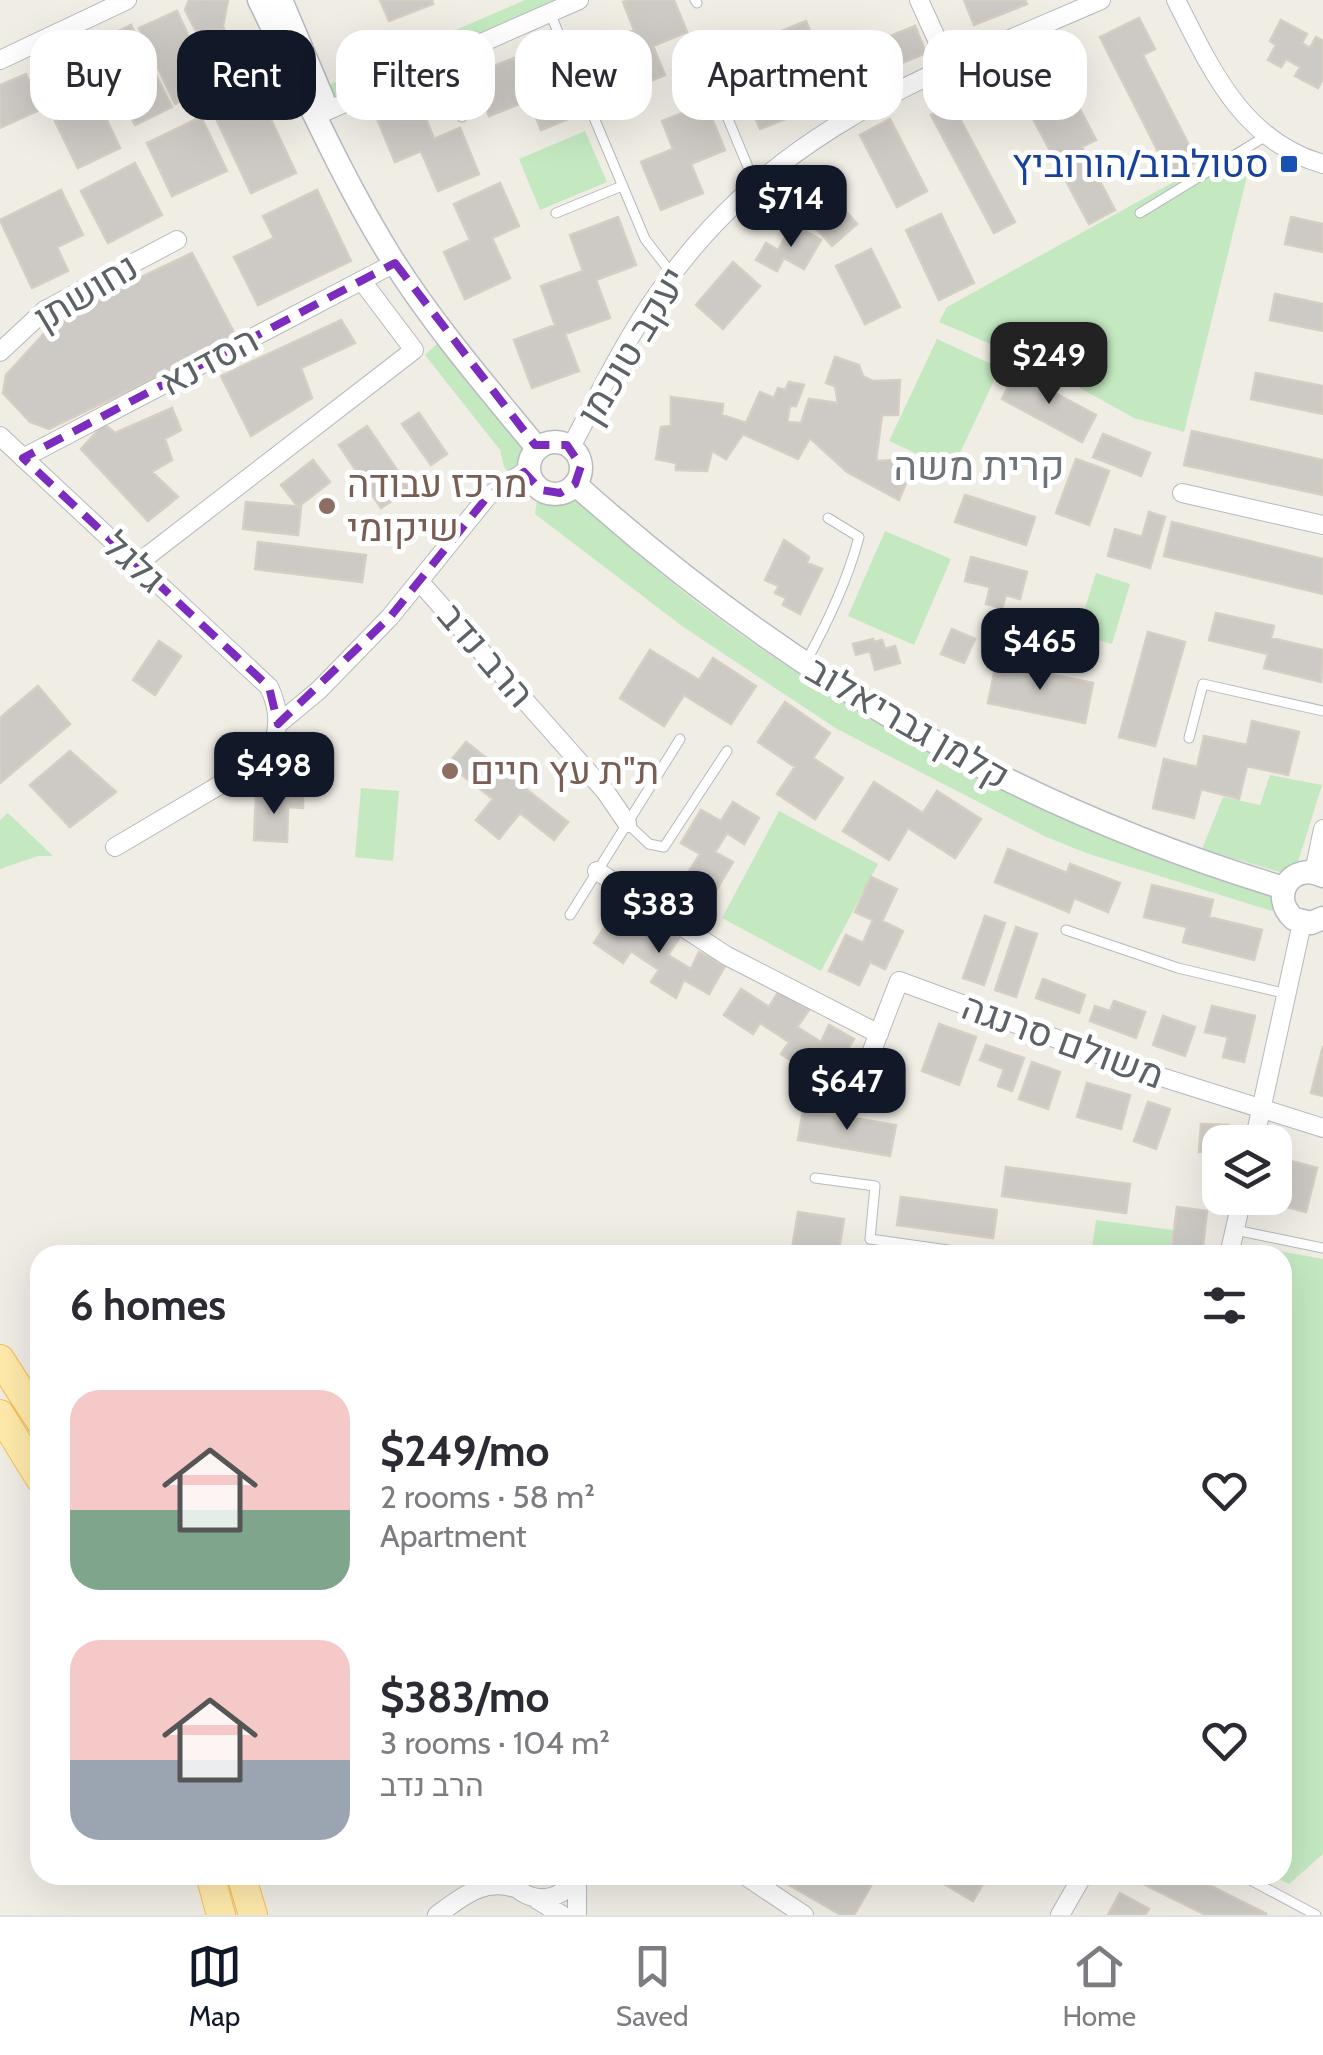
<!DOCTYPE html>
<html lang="en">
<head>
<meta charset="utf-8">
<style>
	:root { --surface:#fff; --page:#f2f2f3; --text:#2b2b33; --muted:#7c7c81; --line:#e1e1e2; --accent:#111827 }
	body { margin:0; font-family:Cabin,Heebo,sans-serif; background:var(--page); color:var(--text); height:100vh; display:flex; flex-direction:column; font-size:38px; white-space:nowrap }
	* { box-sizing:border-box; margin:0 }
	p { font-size:32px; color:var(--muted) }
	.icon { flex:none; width:55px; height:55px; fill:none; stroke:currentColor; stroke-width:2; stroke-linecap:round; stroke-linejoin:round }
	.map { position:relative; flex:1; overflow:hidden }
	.drawer { position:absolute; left:30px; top:1245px; width:1262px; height:640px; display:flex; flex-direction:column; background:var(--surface); border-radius:30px; box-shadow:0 10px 40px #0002 }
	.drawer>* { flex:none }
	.banner { position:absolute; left:30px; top:30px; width:1265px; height:90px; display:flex; gap:20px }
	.fabs { position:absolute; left:1202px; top:1125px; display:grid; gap:20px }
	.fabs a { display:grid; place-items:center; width:90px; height:90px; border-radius:20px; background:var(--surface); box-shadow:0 10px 40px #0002; font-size:50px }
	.price { position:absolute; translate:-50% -85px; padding:0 22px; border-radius:20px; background:var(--accent); color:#fff; font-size:32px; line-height:65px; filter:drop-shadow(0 2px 5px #0008) }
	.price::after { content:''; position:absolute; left:50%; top:60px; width:30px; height:22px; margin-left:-15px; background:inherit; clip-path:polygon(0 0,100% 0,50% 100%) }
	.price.active { background:#222; color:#fff }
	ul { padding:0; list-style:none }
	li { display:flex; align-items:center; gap:30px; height:250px; padding:0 40px }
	li span { display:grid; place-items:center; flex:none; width:280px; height:200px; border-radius:30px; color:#555 }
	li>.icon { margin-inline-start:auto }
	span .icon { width:120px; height:120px; fill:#fffc; stroke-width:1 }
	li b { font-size:42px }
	h2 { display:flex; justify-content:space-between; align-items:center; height:120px; padding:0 40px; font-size:42px }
	.chip { padding:0 35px; border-radius:30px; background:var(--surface); box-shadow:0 10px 40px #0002; font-size:35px; line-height:90px }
	.chip.active { background:var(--accent); color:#fff }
	.dock { display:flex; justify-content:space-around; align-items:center; height:140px; border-top:2px solid var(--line); background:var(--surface); font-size:28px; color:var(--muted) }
	.dock a { display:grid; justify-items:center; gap:5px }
	.dock .active { color:var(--accent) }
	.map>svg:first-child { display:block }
	.green { fill:#c4e9c1 }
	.building { fill:#cdc9c4; stroke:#d5cec3; stroke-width:2.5 }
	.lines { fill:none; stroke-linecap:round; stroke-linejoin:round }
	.lane-casing { stroke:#b6b9bd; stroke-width:11 }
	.street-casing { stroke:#b6b9bd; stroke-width:20 }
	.secondary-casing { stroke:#b7bbc0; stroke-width:25 }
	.primary-casing { stroke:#f8bd56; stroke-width:30 }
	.lane { stroke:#fff; stroke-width:9 }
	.street { stroke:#fff; stroke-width:18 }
	.secondary { stroke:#fff; stroke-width:22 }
	.primary { stroke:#ffeaab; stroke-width:28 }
	.marked { fill:none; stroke:#7b2cbf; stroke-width:8; stroke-dasharray:20 12; stroke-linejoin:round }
	.transit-dot { fill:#1a4fb4; stroke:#fff; stroke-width:4 }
	.education-dot { fill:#8d6e63; stroke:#fff; stroke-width:4 }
	.labels { text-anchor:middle; stroke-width:10; stroke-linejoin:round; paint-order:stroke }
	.transit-label { font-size:38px; fill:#164399; stroke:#fff; text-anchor:end }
	.street-label { font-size:38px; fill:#5d6266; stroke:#fff }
	.education-label { font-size:38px; fill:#785e54; stroke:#fff; text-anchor:start }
	.neighbourhood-label { font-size:40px; fill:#6e7478; stroke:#fff }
</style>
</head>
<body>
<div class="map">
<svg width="1323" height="1915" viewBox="0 0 1323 1915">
	<rect width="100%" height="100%" fill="#f0ede5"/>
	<!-- green -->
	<path class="green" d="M525,0H577L335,107L329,85Z
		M585,131L607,182L540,210L519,159Z
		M1257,136L1184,432L1134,418L1035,363L939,322L947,307Z
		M442,339L528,446L521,489L504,467L500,450L425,355Z
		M937,339L1000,368L952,470L889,441Z
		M574,494C613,531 652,568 694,600C808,687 937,761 1068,820C1135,850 1206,872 1275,896L1282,914L1086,853L1044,836L837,729L682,626L535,514L537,500L560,501Z
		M885,531L951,559L914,645L848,616Z
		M1096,573L1130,584L1112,644L1077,634Z
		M1270,775L1322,785L1298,862L1283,873L1202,849L1223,797L1260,805Z
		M361,788L399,791L393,861L355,857Z
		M779,811L878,864L821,971L722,918Z
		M8,813L53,856H38L0,869V820Z
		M1096,1220L1173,1230L1169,1255H1091Z
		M1247,1245L1323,1259V1854L1289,1884L1272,1875H1282V1255H1245Z"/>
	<!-- building -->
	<path class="building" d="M189,0H228L223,26L239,66L217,72L185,10Z
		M380,0H432L433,4L389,21Z
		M628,0H674L687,32L653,46L665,75L622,93L601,43L634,30L623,2Z
		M964,0H1025L1027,4L974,25Z
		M177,11L212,87L175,104L139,28Z
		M1139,18L1155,49L1143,55L1197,161L1170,175L1100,37Z
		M1281,20L1307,34L1302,43L1310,48L1316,37L1323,41V79L1318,88L1295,76L1300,67L1286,59L1281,67L1268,60L1276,45L1270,41Z
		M806,21L826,69L791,83L803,112L760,129L740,80L772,67L761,39Z
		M131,25L172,107L135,125L94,43Z
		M915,26L926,53L865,78L854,51Z
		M514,58L523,80L565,63L585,112L541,130L529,100L489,116L473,74Z
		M1053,58L1096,140L1082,147L1115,210L1089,224L1012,79Z
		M26,74L42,109L0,128V85Z
		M258,92L296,173L251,193L213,112Z
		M98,101L120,148L78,168L55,121Z
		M420,104L434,139L460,128L479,174L438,191L421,151L395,162L378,121Z
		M706,104L725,150L691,164L703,193L661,210L641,162L673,149L662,121Z
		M952,104L1015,222L994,233L931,115Z
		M201,117L227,171L172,196L147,143Z
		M890,119L927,191L897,207L860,135Z
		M135,163L162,215L108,243L81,191Z
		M820,182L857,224L832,246L795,205Z
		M500,183L519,226L492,238L510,278L465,299L444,252L470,240L454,204Z
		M61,190L83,235L57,247L68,271L32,288L0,220Z
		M317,190L351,261L258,305L234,257L274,238L263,216Z
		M941,214L974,283L939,300L906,230Z
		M618,217L636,265L596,280L610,318L565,334L579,371L532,388L514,340L555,325L541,286L583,271L570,235Z
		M1291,217L1323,224V252L1285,244Z
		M793,224L821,240L804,269L784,258L777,271L756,260L766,243L778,250Z
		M871,249L900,307L865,324L836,266Z
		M192,253L237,338L49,429L30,422L3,393L6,375L61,315Z
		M733,262L760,286L723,329L696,305Z
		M1275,294L1323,304V331L1270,320Z
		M341,320L355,343L301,368L312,398L251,436L221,376Z
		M835,357L859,365L863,376L873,381L900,380L898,415H882L876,461L916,459L899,500L847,472L810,438L798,459L743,434L726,459L712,451L707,471L676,470V463L656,459L661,427L671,426V397L723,404L722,415L746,423L760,392L774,398L778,388L785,390L789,382L804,385L796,406H790L787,422L801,423L809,399L838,403L835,386L826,383Z
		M1016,372L1096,415L1082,442L1002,399Z
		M1256,373L1323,386V414L1251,399Z
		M172,408L181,430L165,439L172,460L152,472L178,497L148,521L81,449L104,424L115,433Z
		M419,413L447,454L431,465L402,424Z
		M367,426L410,489L381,508L339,445Z
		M1192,431L1323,460V495L1184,465Z
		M1103,434L1150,453L1141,476L1093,457Z
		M1076,459L1109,471L1089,525L1056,513Z
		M313,460L330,482L298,507L281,485Z
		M965,495L1035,517L1026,545L955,522Z
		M246,502L301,507L298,535L243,529Z
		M1149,512L1165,517L1150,568L1108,556L1115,529L1142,537Z
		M1172,522L1323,559V594L1164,556Z
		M784,540L809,557L807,563L822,569L800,614L783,605L786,598L775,593L779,586L765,580Z
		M258,542L366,555L362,582L255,569Z
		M971,557L1027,572L1020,599L1006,595L1002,608L986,604L990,587L965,581Z
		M1216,613L1274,626L1271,638L1323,650L1321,682L1264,668L1268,654L1209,640Z
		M952,629L975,639L964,663L941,654Z
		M1148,632L1185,642L1155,746L1119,737Z
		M873,639L874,642L882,640L885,649L895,646L900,663L875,670L870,651L856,655L853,644Z
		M159,641L181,656L155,695L133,680Z
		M650,650L699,680L713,658L756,686L731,724L684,695L664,726L620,698Z
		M996,663L1093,683L1085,723L988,703Z
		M38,686L70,724L0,783V718Z
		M785,702L830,733L813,758L843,778L815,819L777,794L795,767L758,742Z
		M1252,721L1299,732L1288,775L1247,766L1239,799L1201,789L1194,818L1153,808L1164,759L1197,767L1204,736L1247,745Z
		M466,742L568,822L554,840L520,813L499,839L476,820L493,799L448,764Z
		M70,751L116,792L70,827L30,785Z
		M874,782L923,813L937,791L981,819L955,858L908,828L889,860L843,831Z
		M256,795L303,796V808L288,807L287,842L254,840Z
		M733,802L759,818L744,844L727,833L715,852L733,862L712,897L683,881L700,854L681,843L701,810L721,821Z
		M1008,849L1067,873L1070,864L1120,883L1108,912L1074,898L1069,912L995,882Z
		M871,877L897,889L882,921L903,931L885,969L870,962L859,985L829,971L846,935L863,943L873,920L855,912Z
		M1152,885L1213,900L1209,917L1262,930L1254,960L1183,942L1187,927L1144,917Z
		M612,916L639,934L649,918L679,938L668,955L691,969L699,952L725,966L709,994L684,980L676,998L651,982L659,970L631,951L623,963L594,943Z
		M985,916L1005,923L984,985L963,978Z
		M1016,927L1037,934L1016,997L995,990Z
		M1043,979L1085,995L1079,1013L1036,998Z
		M741,989L769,1007L779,991L809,1010L797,1027L821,1042L829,1025L854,1039L838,1066L814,1052L805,1069L781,1054L789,1042L760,1023L753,1034L724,1015Z
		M1114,1001L1145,1012L1136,1038L1090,1021L1095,1006L1110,1011Z
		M1212,1006L1255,1016L1244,1062L1223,1057L1228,1037L1205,1032Z
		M1163,1016L1195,1027L1185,1056L1153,1045Z
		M939,1024L976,1037L959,1085L922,1071Z
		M986,1045L1024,1058L1012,1091L998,1086L1004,1069L980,1060Z
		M1323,1046V1096L1311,1093Z
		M1032,1062L1060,1072L1048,1109L1019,1099Z
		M1087,1083L1130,1095L1121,1129L1077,1117Z
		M1148,1102L1170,1109L1156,1149L1134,1141Z
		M803,1110L896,1125L890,1156L798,1140Z
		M1201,1124L1228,1125L1226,1142H1220V1185L1206,1184L1208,1152H1199Z
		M1287,1160L1317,1168L1306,1212L1275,1204Z
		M1006,1167L1130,1184L1126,1213L1002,1196Z
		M901,1197L997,1210L993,1238L897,1225Z
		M1177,1207L1207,1211L1202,1255H1171Z
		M798,1212L844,1219L838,1255H791Z
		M772,1875H869L875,1879L854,1915H841Z
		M929,1875H980L986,1879L973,1901Z
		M1137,1875H1189L1267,1914L1206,1915L1135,1880Z
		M1120,1893L1149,1909L1145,1915H1108Z"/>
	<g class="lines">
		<!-- lane casing -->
		<g class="lane-casing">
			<path id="lane" d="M695,0L697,3
				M550,13L645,239L672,274
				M704,61L755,184
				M436,64L462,117
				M556,213L622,186
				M1140,213L1266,136
				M806,662C828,621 847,582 859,537L828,518
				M1189,738L1203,684L1323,711
				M627,823L649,844L664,847L727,751
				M570,915L680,739
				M1066,930L1178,968L1287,994
				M815,1178L875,1186L870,1239L983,1255
				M1235,1230L1323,1248
				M1241,1875L1316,1915"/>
		</g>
		<!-- street casing -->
		<g class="street-casing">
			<path id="street" d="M919,0L949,66
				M1176,0C1211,69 1242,141 1323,164
				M0,60L127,0
				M315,116L579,0
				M0,352L45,310L177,240
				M0,436L269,687C281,712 281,738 262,760L115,847
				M571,447C598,396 624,342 657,295C772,129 924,77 1101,0
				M23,458L395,263
				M1182,493L1323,525
				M137,564L414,350L362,281
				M419,581L605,791L627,823
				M278,724L319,690L390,617L488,496L529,469
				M597,871L727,956L879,1034
				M1314,872L1323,829
				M863,1074L899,981L1158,1076L1323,1128
				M1254,1142L1302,923
				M1229,1255L1242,1198
				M507,1875C523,1906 561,1906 577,1875
				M744,1875L804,1915
				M577,1876V1915
				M536,1899L562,1915
				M437,1915C462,1897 483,1878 515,1888
				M1060,1915L1083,1875"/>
		</g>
		<!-- secondary casing -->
		<g class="secondary-casing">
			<path id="secondary" d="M259,0C302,87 341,177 392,259C435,327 487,387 537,448
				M281,0L323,99
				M529 468a26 26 0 1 1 52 0a26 26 0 1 1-52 0Z
				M575,484C786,673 1012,806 1284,888
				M1323,876C1292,861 1268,896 1294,919L1311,923L1323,918"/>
		</g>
		<!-- primary casing -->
		<g class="primary-casing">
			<path id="primary" d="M0,1359L40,1421
				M0,1414L40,1479
				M210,1875L221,1915
				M241,1875L253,1915"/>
		</g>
		<!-- lane -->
		<use href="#lane" class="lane"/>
		<!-- street -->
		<use href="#street" class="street"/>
		<!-- secondary -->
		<use href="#secondary" class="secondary"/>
		<!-- primary -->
		<use href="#primary" class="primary"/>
	</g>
	<!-- marked area -->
	<path class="marked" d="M395,263L535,445H567L581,466L575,484L560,493L541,490L524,472L488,496L390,617L278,724L269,687L23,458Z"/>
	<!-- markers -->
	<rect class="transit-dot" x="1279" y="154" width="20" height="20" rx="5"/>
	<g class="education-dot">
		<circle cx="327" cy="506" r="10"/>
		<circle cx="450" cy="771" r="10"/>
	</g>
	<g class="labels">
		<!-- transit labels -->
		<g class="transit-label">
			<text x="1269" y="177">סטולבוב/הורוביץ</text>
		</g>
		<!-- street labels -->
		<g class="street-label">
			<text transform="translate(86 292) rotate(-31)" y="13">נחושתן</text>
			<text transform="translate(632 346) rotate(-59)" y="13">יעקב טוכמן</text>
			<text transform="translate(209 361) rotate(-28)" y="13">הסדנא</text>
			<text transform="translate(134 562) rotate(43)" y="13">גלגל</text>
			<text transform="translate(486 655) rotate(49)" y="13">הרב נדב</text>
			<text transform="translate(908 723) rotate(30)" y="13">קלמן גבריאלוב</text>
			<text transform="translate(1063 1041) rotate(20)" y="13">משולם סרנגה</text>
		</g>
		<!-- education labels -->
		<g class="education-label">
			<text x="347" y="497">מרכז עבודה<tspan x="347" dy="44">שיקומי</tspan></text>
			<text x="470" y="784">ת"ת עץ חיים</text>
		</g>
		<!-- neighbourhood labels -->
		<g class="neighbourhood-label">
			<text x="979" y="480">קרית משה</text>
		</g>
	</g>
</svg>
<div class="fabs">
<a><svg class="icon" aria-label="layers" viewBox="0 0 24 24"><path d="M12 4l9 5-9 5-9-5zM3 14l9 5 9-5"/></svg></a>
</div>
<b class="price" style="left:791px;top:250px">$714</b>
<b class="price active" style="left:1049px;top:407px">$249</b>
<b class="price" style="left:1040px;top:693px">$465</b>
<b class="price" style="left:274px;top:817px">$498</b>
<b class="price" style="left:659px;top:956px">$383</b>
<b class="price" style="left:847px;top:1133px">$647</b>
<div class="banner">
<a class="chip">Buy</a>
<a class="chip active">Rent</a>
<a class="chip">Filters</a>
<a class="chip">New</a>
<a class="chip">Apartment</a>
<a class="chip">House</a>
</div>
<section class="drawer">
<h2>6 homes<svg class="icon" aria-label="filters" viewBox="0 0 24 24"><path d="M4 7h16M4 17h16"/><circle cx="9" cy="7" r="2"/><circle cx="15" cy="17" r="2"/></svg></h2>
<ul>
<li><span style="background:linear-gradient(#f6c9c9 60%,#7fa58c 0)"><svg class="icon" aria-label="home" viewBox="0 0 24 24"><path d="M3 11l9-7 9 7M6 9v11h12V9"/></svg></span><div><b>$249/mo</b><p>2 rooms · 58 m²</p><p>Apartment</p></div><svg class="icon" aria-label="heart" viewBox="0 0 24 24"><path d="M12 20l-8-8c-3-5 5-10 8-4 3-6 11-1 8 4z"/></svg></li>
<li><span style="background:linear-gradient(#f6c9c9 60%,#9aa5b1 0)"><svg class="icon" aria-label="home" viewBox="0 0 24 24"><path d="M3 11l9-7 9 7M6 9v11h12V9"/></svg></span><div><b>$383/mo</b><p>3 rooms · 104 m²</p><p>הרב נדב</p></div><svg class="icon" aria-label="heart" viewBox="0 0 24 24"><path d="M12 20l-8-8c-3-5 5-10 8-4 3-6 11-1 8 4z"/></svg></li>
</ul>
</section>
</div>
<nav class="dock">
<a class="active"><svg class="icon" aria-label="map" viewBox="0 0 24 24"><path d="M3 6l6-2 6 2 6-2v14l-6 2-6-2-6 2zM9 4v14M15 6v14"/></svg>Map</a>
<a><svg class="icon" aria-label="saved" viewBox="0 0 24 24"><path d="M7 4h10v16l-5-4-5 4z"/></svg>Saved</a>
<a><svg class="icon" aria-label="home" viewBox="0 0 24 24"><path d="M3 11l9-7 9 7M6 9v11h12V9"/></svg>Home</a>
</nav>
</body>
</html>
